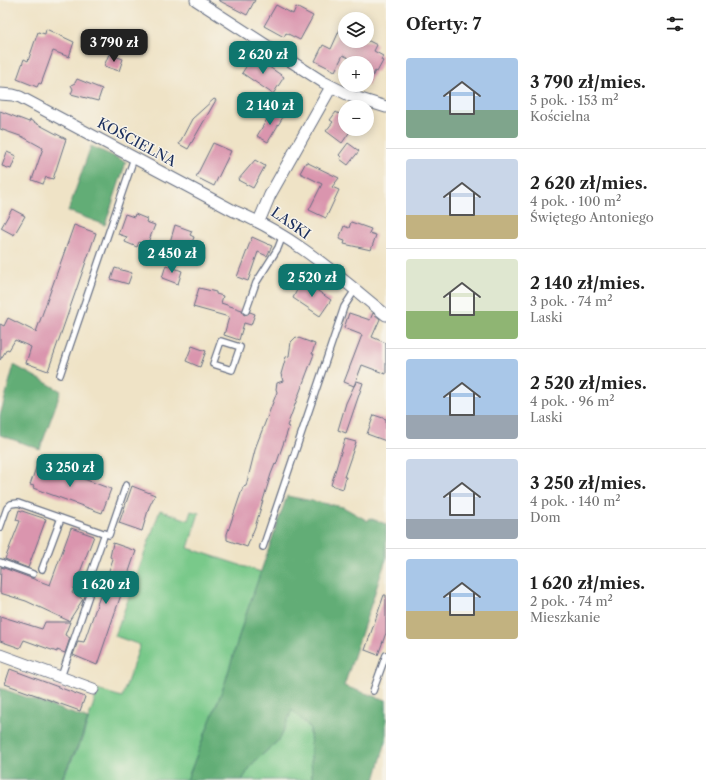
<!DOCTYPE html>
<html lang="pl">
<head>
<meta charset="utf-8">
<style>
	:root { --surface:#fff; --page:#f2f2f2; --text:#222; --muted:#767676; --line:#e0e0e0; --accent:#0f766e }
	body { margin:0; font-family:"Libre Caslon Text",serif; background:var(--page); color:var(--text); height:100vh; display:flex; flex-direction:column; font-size:15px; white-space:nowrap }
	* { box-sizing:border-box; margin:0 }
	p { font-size:13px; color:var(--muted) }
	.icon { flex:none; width:22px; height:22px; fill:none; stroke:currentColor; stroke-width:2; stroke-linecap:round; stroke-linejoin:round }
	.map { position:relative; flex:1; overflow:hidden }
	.side { display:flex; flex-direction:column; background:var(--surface); width:320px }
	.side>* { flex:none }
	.tools { position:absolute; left:338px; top:12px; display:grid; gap:8px }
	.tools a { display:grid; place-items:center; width:36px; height:36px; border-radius:50%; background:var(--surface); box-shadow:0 2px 10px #0003; font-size:20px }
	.price { position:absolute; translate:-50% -34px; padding:0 9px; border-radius:8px; background:var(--accent); color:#fff; font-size:13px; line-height:26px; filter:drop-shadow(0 1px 2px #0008) }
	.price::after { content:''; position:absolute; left:50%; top:24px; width:12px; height:9px; margin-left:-6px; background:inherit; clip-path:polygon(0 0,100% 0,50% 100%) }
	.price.active { background:#222; color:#fff }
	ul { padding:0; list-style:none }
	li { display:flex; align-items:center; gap:12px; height:100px; padding:0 20px }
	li+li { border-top:1px solid var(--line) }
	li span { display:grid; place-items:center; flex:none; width:112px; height:80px; border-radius:4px; color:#555 }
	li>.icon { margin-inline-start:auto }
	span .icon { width:48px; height:48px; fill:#fffc; stroke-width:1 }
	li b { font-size:17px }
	h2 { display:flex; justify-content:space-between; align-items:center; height:48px; padding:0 20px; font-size:17px }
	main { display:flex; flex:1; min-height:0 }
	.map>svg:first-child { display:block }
	.green { fill:#79c98a; stroke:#4a7c74 }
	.forest { fill:#62ad76; stroke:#3e6e6a }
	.building { fill:#da95ae }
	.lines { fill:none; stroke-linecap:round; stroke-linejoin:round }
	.lane-casing { stroke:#656e82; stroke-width:8 }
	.street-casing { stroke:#656e82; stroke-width:13 }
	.lane { stroke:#fff; stroke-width:5.5 }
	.street { stroke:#fff; stroke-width:11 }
	.labels { text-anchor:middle; stroke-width:3; stroke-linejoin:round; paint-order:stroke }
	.street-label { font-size:14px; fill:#1b2f5e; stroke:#f7f3e8 }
</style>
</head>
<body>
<main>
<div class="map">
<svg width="386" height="780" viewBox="0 0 386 780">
	<rect width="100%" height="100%" fill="#f7f3e8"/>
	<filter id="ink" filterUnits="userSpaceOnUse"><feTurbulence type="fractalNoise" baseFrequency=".025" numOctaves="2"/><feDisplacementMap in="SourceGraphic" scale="8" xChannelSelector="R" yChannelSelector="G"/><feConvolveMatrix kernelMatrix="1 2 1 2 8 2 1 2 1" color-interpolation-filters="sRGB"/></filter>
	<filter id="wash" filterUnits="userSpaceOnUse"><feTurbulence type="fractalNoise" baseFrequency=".012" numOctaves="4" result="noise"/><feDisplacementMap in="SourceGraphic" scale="16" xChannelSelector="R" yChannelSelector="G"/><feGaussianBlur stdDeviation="0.9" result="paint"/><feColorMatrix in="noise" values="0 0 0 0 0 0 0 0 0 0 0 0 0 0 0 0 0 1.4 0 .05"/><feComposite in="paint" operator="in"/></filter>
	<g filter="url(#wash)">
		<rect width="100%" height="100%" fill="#efe3c6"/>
		<!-- green -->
		<path class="green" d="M160,510L188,520L191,511L199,513L188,548L261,572L242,626L225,683L187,780H62L82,739L98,690L122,697L140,645L115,636Z
			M292,709L310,728L312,780H242L253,763L280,739Z"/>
		<!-- forest -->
		<path class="forest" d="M91,146L126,162L105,225L68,211Z
			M14,365L61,391L40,449L0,435V416Z
			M287,496L343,507L368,521L369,518L386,524V559L344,686L386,700V741L375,780H312L310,728L292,710L280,739L253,763L242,780H187L225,683L242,626Z
			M0,688L88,719L81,739L61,780H0Z"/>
		<g id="blocks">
			<!-- building -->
			<path class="building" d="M218,0H255L247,15Z
				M276,5L293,14L296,7L313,16L300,40L286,33L284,37L264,26Z
				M345,18V41H369L377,45L374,51L383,56L381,60L383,61L377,72L375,71L367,87V63H358L343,55L335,71L315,61L323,45L331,49Z
				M46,29L74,42L69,57L53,51L41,84L39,83L37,87L17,79L24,59L28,61L38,32L45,34Z
				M109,54L123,59L119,71L104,66Z
				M253,56L284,77L273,94L242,73Z
				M77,79L102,89L98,101L71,94L73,89L71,85L75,83Z
				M214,99L216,100L188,149L179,144L192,119Z
				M345,106V129L351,130L342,143L326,131L333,122L330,120L336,112L339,114Z
				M0,111L29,122L30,120L66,139L53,179L46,177L43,184L32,180L43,148L23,137L0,129Z
				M272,111L283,117L268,142L257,136Z
				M213,143L231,151L214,186L196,177Z
				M348,143L359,151L348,165L340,159L341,157L339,155Z
				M7,152L16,156L11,169L2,166Z
				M255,160L265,166L253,188L238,180Z
				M306,162L339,178L332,187L339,190L326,218L309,210L322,184L300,173Z
				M12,209L25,216L14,235L1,228Z
				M125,214L134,217L135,214L147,219L146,222L155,225L147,245L139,242L137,247L125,242L127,237L118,234Z
				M351,222L371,229L369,233L376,235L371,250L344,244L345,241L339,239L344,226L349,228Z
				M74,225L96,233L48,371L26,363L31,347L15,340L9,350L7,349L0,360V324L4,326L8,318L36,332Z
				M175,225L192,231L190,235L194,237L190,248L170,242Z
				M252,237L272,246L267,256L258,252L248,281L237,277Z
				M166,265L182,271L178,284L162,278Z
				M115,268L132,273L128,284L111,279Z
				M302,280L331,300L320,316L293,298Z
				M199,288L216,292V294L223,296L221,303L242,310L244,315L250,312L255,314L251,325L244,323L239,340L224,335L229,317L193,307Z
				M349,313L370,320L373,313L380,319L372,337L386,343V374L362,365L354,386L357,381L363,383L346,433L338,430L346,403L354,386L344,382L362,335L344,328Z
				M296,337L315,344L312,354H314L287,426L289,427L276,465L275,464L271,474L255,527L247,547L227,540V534L243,487L246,486L256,446L277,392L276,389L277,383L283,381L281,374L286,357L289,356L291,342Z
				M192,346L206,351L200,367L186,361Z
				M374,415L386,419V441L367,434Z
				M345,439L356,442L344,477H346L343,489L331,485Z
				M38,462L111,489L102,513L33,488L34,486L30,485Z
				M132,486L155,495L149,507L142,531L119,523Z
				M19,510L46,519L28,568L5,559L20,521L16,520Z
				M71,528L94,536L72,593L83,599L69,621L26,601L0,593L1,567L50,585Z
				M113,543L136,551L97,665L73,655L78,641L84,642L113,559L110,557Z
				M384,595H386V633L378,655L365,650Z
				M0,616L42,629L45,622H70L65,635L70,638L65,653L57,650V652L24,640L20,648L0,641Z
				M10,669L85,697L80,711L5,684Z"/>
		</g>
	</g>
	<g filter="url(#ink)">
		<use href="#blocks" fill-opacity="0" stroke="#656e82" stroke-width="1"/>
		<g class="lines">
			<!-- lane casing -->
			<g class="lane-casing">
				<path id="lane" d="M246,311L256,283L278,248L283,235
					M221,341L240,347L232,370L213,364Z
					M60,375L134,158
					M0,528L7,508L11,504L18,503L109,535L126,485
					M263,547L344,307L355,290
					M0,562L33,574
					M42,569L61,518
					M87,584L105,533
					M61,677L89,595
					M373,691L386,655"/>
			</g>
			<!-- street casing -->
			<g class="street-casing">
				<path id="street" d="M196,0L323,82L351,96L386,107
					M0,94L13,95L20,97L234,211C292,234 338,276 386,315
					M259,221L270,195L331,87
					M0,655L93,689"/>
			</g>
			<!-- lane -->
			<use href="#lane" class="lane"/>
			<!-- street -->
			<use href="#street" class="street"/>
		</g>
	</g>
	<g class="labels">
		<!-- street labels -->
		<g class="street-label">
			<text transform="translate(137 142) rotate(28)" y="5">KOŚCIELNA</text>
			<text transform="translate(291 223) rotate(35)" y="5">LASKI</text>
		</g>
	</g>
</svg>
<div class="tools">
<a><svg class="icon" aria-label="layers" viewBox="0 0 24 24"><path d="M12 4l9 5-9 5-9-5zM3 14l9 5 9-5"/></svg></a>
<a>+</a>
<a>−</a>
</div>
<b class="price active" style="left:114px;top:63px">3 790 zł</b>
<b class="price" style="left:263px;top:75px">2 620 zł</b>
<b class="price" style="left:270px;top:126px">2 140 zł</b>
<b class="price" style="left:172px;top:274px">2 450 zł</b>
<b class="price" style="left:312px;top:298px">2 520 zł</b>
<b class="price" style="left:70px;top:488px">3 250 zł</b>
<b class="price" style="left:106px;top:605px">1 620 zł</b>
</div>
<section class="side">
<h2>Oferty: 7<svg class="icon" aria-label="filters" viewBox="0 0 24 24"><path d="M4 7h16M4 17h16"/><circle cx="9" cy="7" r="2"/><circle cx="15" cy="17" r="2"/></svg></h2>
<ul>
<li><span style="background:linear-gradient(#a9c7e8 65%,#7fa58c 0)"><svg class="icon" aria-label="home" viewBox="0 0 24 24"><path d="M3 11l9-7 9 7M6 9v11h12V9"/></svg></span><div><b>3 790 zł/mies.</b><p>5 pok. · 153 m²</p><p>Kościelna</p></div></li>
<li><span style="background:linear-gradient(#c9d6e8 70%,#c2b280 0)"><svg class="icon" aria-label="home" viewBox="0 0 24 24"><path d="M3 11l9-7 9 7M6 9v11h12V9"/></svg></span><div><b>2 620 zł/mies.</b><p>4 pok. · 100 m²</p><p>Świętego Antoniego</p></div></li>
<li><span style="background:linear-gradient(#dfe7d0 65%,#8fb573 0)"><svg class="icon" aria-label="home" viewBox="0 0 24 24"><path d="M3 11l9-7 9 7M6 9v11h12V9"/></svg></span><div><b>2 140 zł/mies.</b><p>3 pok. · 74 m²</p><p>Laski</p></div></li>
<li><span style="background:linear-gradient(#a9c7e8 70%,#9aa5b1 0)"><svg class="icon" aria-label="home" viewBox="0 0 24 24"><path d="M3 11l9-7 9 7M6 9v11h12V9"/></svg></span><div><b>2 520 zł/mies.</b><p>4 pok. · 96 m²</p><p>Laski</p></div></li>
<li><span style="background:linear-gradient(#c9d6e8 75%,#9aa5b1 0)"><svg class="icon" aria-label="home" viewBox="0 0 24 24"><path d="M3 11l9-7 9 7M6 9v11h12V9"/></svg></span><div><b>3 250 zł/mies.</b><p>4 pok. · 140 m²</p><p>Dom</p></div></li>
<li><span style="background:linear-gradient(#a9c7e8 65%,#c2b280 0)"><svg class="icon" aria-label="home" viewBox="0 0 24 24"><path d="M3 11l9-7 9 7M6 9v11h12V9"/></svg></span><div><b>1 620 zł/mies.</b><p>2 pok. · 74 m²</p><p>Mieszkanie</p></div></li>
</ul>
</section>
</main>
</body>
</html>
